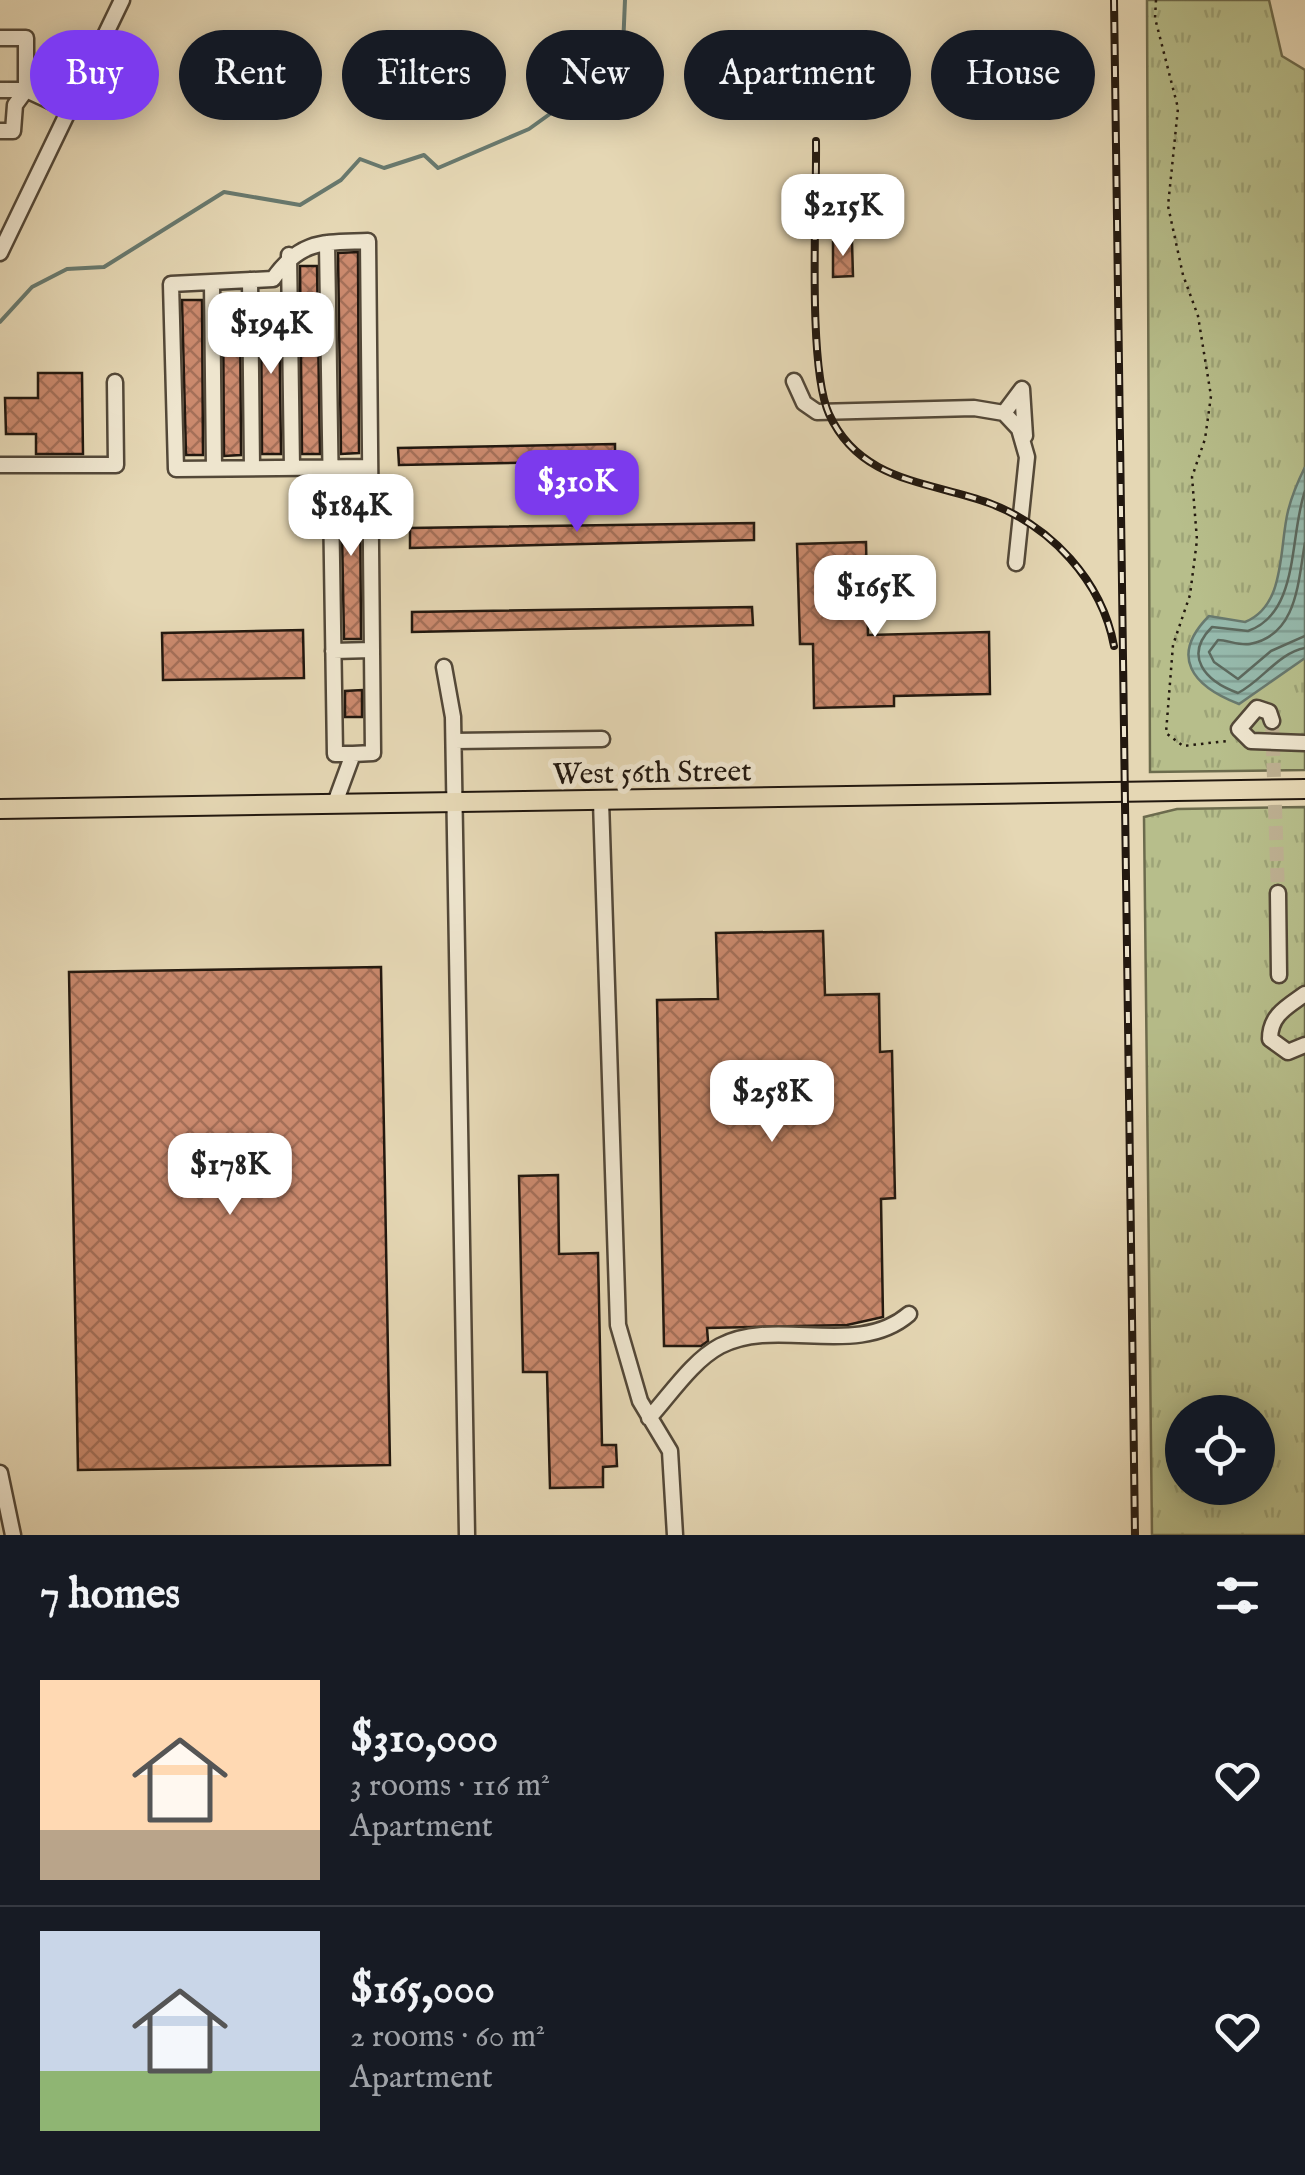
<!DOCTYPE html>
<html lang="en">
<head>
<meta charset="utf-8">
<style>
	:root { --surface:#171b24; --page:#242831; --text:#f1f3f6; --muted:#9ea1a6; --line:#363941; --accent:#7c3aed }
	body { margin:0; font-family:"IM FELL English",serif; background:var(--page); color:var(--text); height:100vh; display:flex; flex-direction:column; font-size:38px; white-space:nowrap }
	* { box-sizing:border-box; margin:0 }
	p { font-size:32px; color:var(--muted) }
	.icon { flex:none; width:55px; height:55px; fill:none; stroke:currentColor; stroke-width:2; stroke-linecap:round; stroke-linejoin:round }
	.map { position:relative; height:1535px; overflow:hidden }
	.panel { display:flex; flex-direction:column; background:var(--surface); flex:1 }
	.panel>* { flex:none }
	.guide { position:absolute; left:30px; top:30px; width:1245px; height:90px; display:flex; gap:20px }
	.controls { position:absolute; left:1165px; top:1395px; display:grid; gap:20px }
	.controls a { display:grid; place-items:center; width:110px; height:110px; border-radius:50%; background:var(--surface); box-shadow:0 5px 25px #0003; font-size:50px }
	.price { position:absolute; translate:-50% -85px; padding:0 22px; border-radius:20px; background:#fff; color:#222; font-size:32px; line-height:65px; filter:drop-shadow(0 2px 5px #0008) }
	.price::after { content:''; position:absolute; left:50%; top:60px; width:30px; height:22px; margin-left:-15px; background:inherit; clip-path:polygon(0 0,100% 0,50% 100%) }
	.price.on { background:var(--accent); color:#fff }
	ul { padding:0; list-style:none }
	li { display:flex; align-items:center; gap:30px; height:250px; padding:0 40px }
	li+li { border-top:2px solid var(--line) }
	li span { display:grid; place-items:center; flex:none; width:280px; height:200px; border-radius:0px; color:#555 }
	li>.icon { margin-inline-start:auto }
	span .icon { width:120px; height:120px; fill:#fffc; stroke-width:1 }
	li b { font-size:42px }
	h2 { display:flex; justify-content:space-between; align-items:center; height:120px; padding:0 40px; font-size:42px }
	.chip { padding:0 35px; border-radius:45px; background:var(--surface); box-shadow:0 5px 25px #0003; font-size:35px; line-height:90px }
	.chip.on { background:var(--accent); color:#fff }
	.map>svg:first-child { display:block }
	.grass { fill:url(#grass-tufts); stroke:#6c6b4d; stroke-width:2.5; fill-rule:evenodd }
	.water { fill:url(#water-rules); stroke:#68796e; stroke-width:2.5 }
	.lines { fill:none; stroke-linecap:round; stroke-linejoin:round }
	.shore { stroke:#5c695e; stroke-width:2.5 }
	.stream { stroke:#68796e; stroke-width:4 }
	.building { fill:url(#building-cross-hatch); stroke:#22180f; stroke-width:2.5 }
	.minor-tunnel { stroke:#beb193; stroke-width:14; stroke-dasharray:14 7; stroke-linecap:butt }
	.minor-casing { stroke:#534838; stroke-width:19 }
	.major-casing { stroke:#22180f; stroke-width:22 }
	.path { stroke:#22180f; stroke-width:2.5; stroke-dasharray:2.5 5; stroke-linecap:butt }
	.minor { stroke:#eee5ce; stroke-width:14 }
	.major { stroke:#e5d7b4; stroke-width:18 }
	.rail-casing { stroke:#22180f; stroke-width:8 }
	.rail { stroke:#eee5ce; stroke-width:4; stroke-dasharray:11; stroke-linecap:butt }
	.labels { text-anchor:middle; stroke-width:10; stroke-linejoin:round; paint-order:stroke }
	.street-label { font-size:30px; fill:#22180f; stroke:#eee5ce }
</style>
</head>
<body>
<div class="map">
<svg width="1305" height="1535" viewBox="0 0 1305 1535">
	<defs>
		<pattern id="grass-tufts" width="24" height="20" patternUnits="userSpaceOnUse" patternTransform="scale(2.5)"><rect width="24" height="20" fill="#b7be8b"/><path d="M3 7l-1-3M5 7V3M7 7l1-3M15 17l-1-3M17 17v-4M19 17l1-3" fill="none" stroke="#9da377"/></pattern>
		<pattern id="water-rules" width="6" height="5" patternUnits="userSpaceOnUse" patternTransform="scale(2.5)"><rect width="6" height="5" fill="#96baad"/><path d="M0 2.5h6" fill="none" stroke="#819f94"/></pattern>
		<pattern id="building-cross-hatch" width="8" height="8" patternUnits="userSpaceOnUse" patternTransform="scale(2.5)"><rect width="8" height="8" fill="#ca896d"/><path d="M0 0l8 8M0 8l8-8" fill="none" stroke="#a46f58"/></pattern>
	</defs>
	<rect width="100%" height="100%" fill="#e5d7b4"/>
	<filter id="stains"><feTurbulence type="fractalNoise" baseFrequency=".002" numOctaves="4"/><feColorMatrix values="0 0 0 0 .2 0 0 0 0 .09 0 0 0 0 .02 0 0 0 .5 -.17"/></filter>
	<radialGradient id="worn" r=".72"><stop offset=".6" stop-color="#630" stop-opacity="0"/><stop offset="1" stop-color="#630" stop-opacity=".3"/></radialGradient>
	<!-- grass -->
	<path class="grass" d="M1147,0H1269L1282,56L1305,70V770L1150,772Z
		M1305,807V1535H1152L1144,817L1177,809ZM1182,1412H1258V1488H1182Z"/>
	<!-- water -->
	<path class="water" d="M1305,467V658L1239,704C1192,686 1169,656 1209,616L1245,622C1286,606 1279,547 1288,511C1292,495 1298,481 1305,467Z"/>
	<g class="lines">
		<!-- shore -->
		<path class="shore" d="M1305,491C1289,536 1300,613 1248,631L1212,627C1183,656 1205,681 1238,693C1262,681 1278,653 1305,648
			M1305,543C1298,580 1298,635 1250,644C1239,646 1228,640 1218,640L1209,652L1214,662L1238,679L1271,651L1305,636"/>
		<!-- stream -->
		<path class="stream" d="M0,322L32,287L67,269L104,267L224,192L300,205L341,180L360,159L384,168L424,155L438,168L529,129L586,88H613L622,71L625,0"/>
	</g>
	<!-- building -->
	<path class="building" d="M833,242H852L853,276L833,277Z
		M358,252L359,453L341,454L338,253Z
		M300,266H317L320,454H302Z
		M261,298H279L281,454H262Z
		M223,299H240L241,455L224,456Z
		M182,300H202L203,455H186Z
		M38,373H82L83,454H36V434H6L5,398H38Z
		M615,444V461L399,465L398,448Z
		M341,481H360L361,639H344Z
		M754,523V540L410,548V528Z
		M866,542L868,635L989,632L990,694L894,696V706L814,708L813,644H800L797,544Z
		M752,607L753,625L412,632V612Z
		M303,630L304,678L163,680L162,633Z
		M362,690V717H345V691Z
		M823,931L825,995L879,994L880,1052L892,1051L895,1198L881,1199L883,1317L847,1325L707,1328L708,1341L701,1346H664L657,1000L718,999L716,933Z
		M381,967L390,1465L78,1470L69,972Z
		M558,1175L559,1254L598,1253L602,1445H616L617,1466L603,1467V1487L550,1488L547,1372H523L519,1176Z"/>
	<g class="lines">
		<!-- minor-tunnel -->
		<path class="minor-tunnel" d="M1272,721L1278,893"/>
		<!-- minor casing -->
		<g class="minor-casing">
			<path id="minor" d="M0,38H26V90L69,110
				M0,90H26L15,105L13,131H0
				M327,243L335,754H353
				M0,253L122,0
				M289,255L292,468
				M250,280L252,468
				M212,282L214,468
				M794,381L804,403L817,412L974,408L1004,413L1019,429L1027,457L1016,563
				M1004,413L1022,389L1025,436
				M0,465H116L115,382
				M333,651L372,650
				M444,667L453,717L467,1535
				M1272,721L1269,712L1257,708L1239,729L1251,741L1305,743
				M454,741L602,739
				M601,801L618,1325L640,1401L670,1451L675,1535
				M335,803L353,754L373,753C371,583 370,412 368,241C323,243 301,239 273,279L171,284L176,469L370,467
				M1278,893L1279,975
				M1305,994C1287,1007 1270,1015 1270,1039L1288,1052L1305,1045
				M649,1418C670,1395 692,1361 720,1346C777,1316 857,1359 909,1314
				M0,1473L13,1535"/>
		</g>
		<!-- major casing -->
		<g class="major-casing">
			<path id="major" d="M0,809L1305,789"/>
		</g>
		<!-- path -->
		<path class="path" d="M1156,0L1155,18L1178,108L1168,206L1183,275L1198,316L1211,396L1205,439L1192,477L1197,540L1190,595L1173,645L1166,733L1183,746L1227,741"/>
		<!-- minor -->
		<use href="#minor" class="minor"/>
		<!-- major -->
		<use href="#major" class="major"/>
		<!-- rail casing -->
		<g class="rail-casing">
			<path id="rail" d="M1114,0L1135,1535
				M816,141C817,202 807,365 829,414C860,482 928,481 989,503C1051,526 1102,581 1114,646"/>
		</g>
		<!-- rail -->
		<use href="#rail" class="rail"/>
	</g>
	<g class="labels">
		<!-- street labels -->
		<g class="street-label">
			<text transform="translate(652 772) rotate(-1)" y="10">West 56th Street</text>
		</g>
	</g>
	<rect width="100%" height="100%" filter="url(#stains)"/>
	<rect width="100%" height="100%" fill="url(#worn)"/>
</svg>
<div class="controls">
<a><svg class="icon" aria-label="locate" viewBox="0 0 24 24"><circle cx="12" cy="12" r="6"/><path d="M12 2v4M12 18v4M2 12h4M18 12h4"/></svg></a>
</div>
<b class="price" style="left:843px;top:259px">$215K</b>
<b class="price" style="left:271px;top:377px">$194K</b>
<b class="price on" style="left:577px;top:535px">$310K</b>
<b class="price" style="left:351px;top:559px">$184K</b>
<b class="price" style="left:875px;top:640px">$165K</b>
<b class="price" style="left:772px;top:1145px">$258K</b>
<b class="price" style="left:230px;top:1218px">$178K</b>
<div class="guide">
<a class="chip on">Buy</a>
<a class="chip">Rent</a>
<a class="chip">Filters</a>
<a class="chip">New</a>
<a class="chip">Apartment</a>
<a class="chip">House</a>
</div>
</div>
<section class="panel">
<h2>7 homes<svg class="icon" aria-label="filters" viewBox="0 0 24 24"><path d="M4 7h16M4 17h16"/><circle cx="9" cy="7" r="2"/><circle cx="15" cy="17" r="2"/></svg></h2>
<ul>
<li><span style="background:linear-gradient(#ffd9b3 75%,#b9a48a 0)"><svg class="icon" aria-label="home" viewBox="0 0 24 24"><path d="M3 11l9-7 9 7M6 9v11h12V9"/></svg></span><div><b>$310,000</b><p>3 rooms · 116 m²</p><p>Apartment</p></div><svg class="icon" aria-label="heart" viewBox="0 0 24 24"><path d="M12 20l-8-8c-3-5 5-10 8-4 3-6 11-1 8 4z"/></svg></li>
<li><span style="background:linear-gradient(#c9d6e8 70%,#8fb573 0)"><svg class="icon" aria-label="home" viewBox="0 0 24 24"><path d="M3 11l9-7 9 7M6 9v11h12V9"/></svg></span><div><b>$165,000</b><p>2 rooms · 60 m²</p><p>Apartment</p></div><svg class="icon" aria-label="heart" viewBox="0 0 24 24"><path d="M12 20l-8-8c-3-5 5-10 8-4 3-6 11-1 8 4z"/></svg></li>
</ul>
</section>
</body>
</html>
